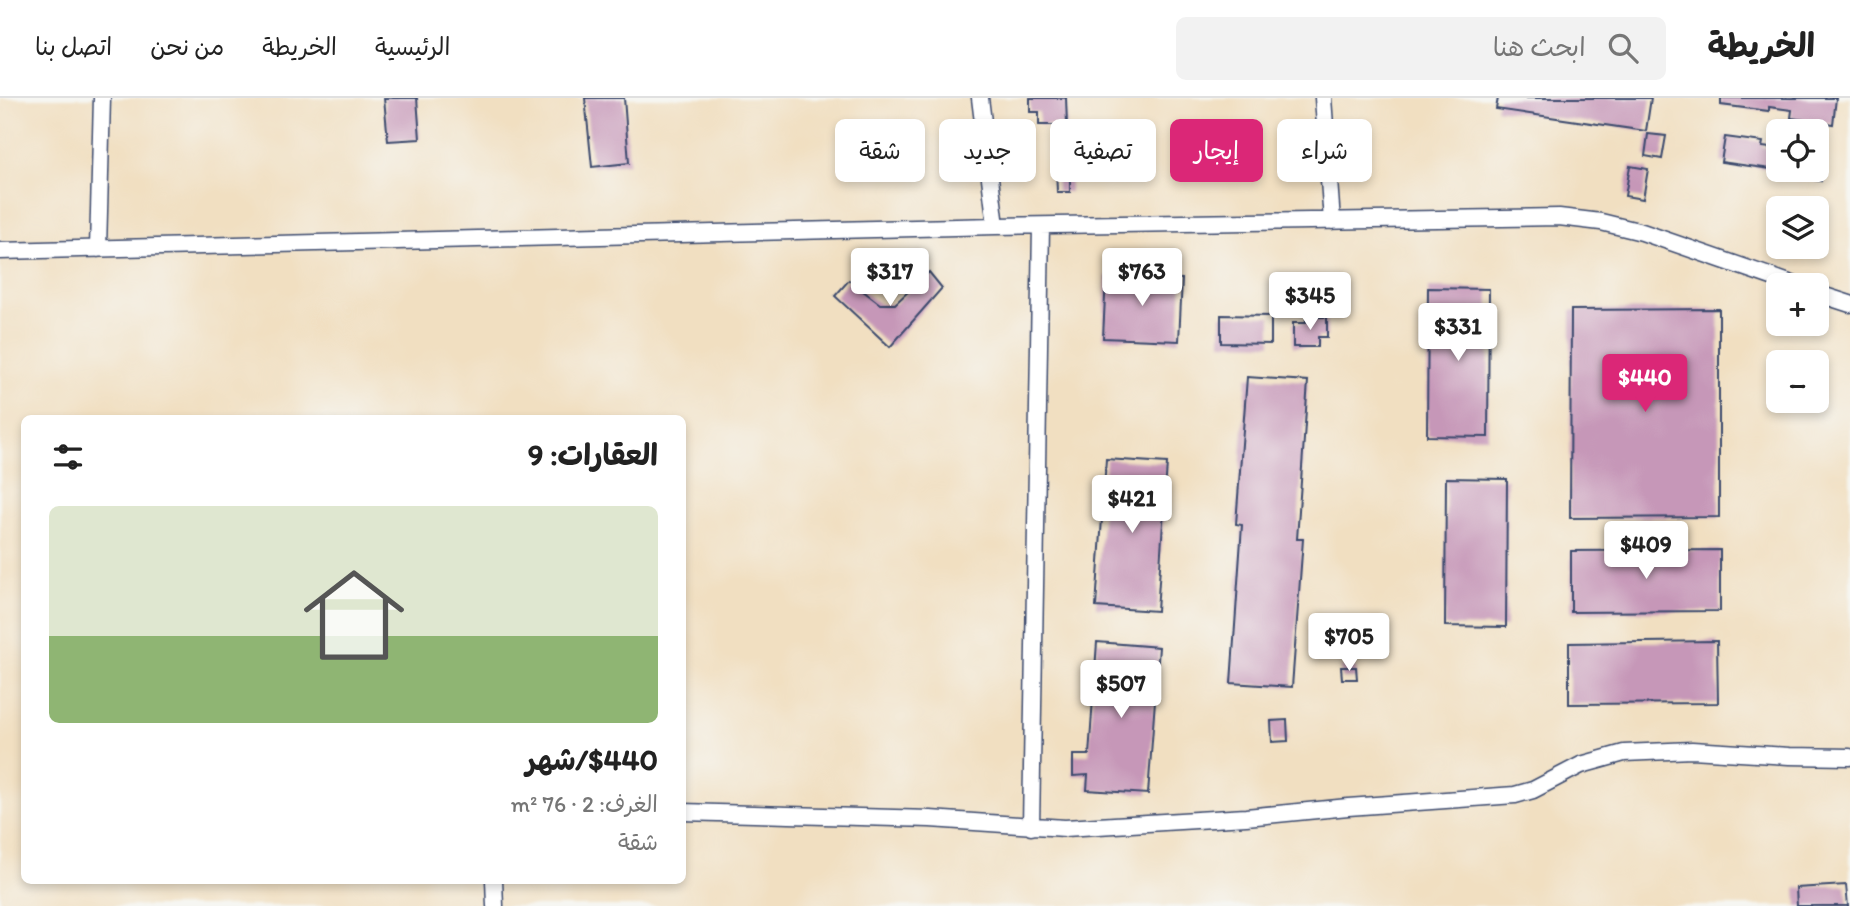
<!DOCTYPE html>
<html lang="ar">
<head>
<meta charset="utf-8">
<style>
	:root { --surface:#fff; --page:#f2f2f2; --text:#222; --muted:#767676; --line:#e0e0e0; --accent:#db2777 }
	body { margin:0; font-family:Itim,"Playpen Sans Arabic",sans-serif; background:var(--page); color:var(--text); direction:rtl; height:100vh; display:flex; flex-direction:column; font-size:26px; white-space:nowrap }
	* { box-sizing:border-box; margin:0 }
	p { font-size:23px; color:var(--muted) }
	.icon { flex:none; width:38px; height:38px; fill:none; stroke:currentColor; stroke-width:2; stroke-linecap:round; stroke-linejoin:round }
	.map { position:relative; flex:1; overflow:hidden; direction:ltr }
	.details { position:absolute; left:21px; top:317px; width:665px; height:469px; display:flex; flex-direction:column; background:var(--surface); border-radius:10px; box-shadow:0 4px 10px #0003; direction:rtl }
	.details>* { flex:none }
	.guide { position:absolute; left:707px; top:21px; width:665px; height:63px; direction:rtl; display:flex; gap:14px }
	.tools { position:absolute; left:1766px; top:21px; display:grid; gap:14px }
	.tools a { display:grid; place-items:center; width:63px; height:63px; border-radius:10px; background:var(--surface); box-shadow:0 4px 10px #0003; font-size:35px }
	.price { position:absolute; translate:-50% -60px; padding:0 16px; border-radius:7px; background:#fff; color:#222; font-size:23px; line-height:46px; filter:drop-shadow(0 2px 4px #0008) }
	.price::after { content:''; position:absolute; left:50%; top:42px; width:21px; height:16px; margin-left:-10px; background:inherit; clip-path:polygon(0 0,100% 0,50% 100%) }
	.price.on { background:var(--accent); color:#fff }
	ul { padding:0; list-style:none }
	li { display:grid; align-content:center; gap:14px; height:371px; padding:0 28px }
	li span { display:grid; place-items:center; height:217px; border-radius:10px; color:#555 }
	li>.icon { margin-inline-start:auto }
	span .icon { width:126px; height:126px; fill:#fffc; stroke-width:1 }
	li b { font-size:30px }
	h2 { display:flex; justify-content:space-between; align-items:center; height:84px; padding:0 28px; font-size:30px }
	.pill { padding:0 24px; border-radius:10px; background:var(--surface); box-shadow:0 4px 10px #0003; font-size:24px; line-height:63px }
	.pill.on { background:var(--accent); color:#fff }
	header { display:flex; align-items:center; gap:42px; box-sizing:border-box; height:98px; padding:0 35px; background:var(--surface); border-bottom:2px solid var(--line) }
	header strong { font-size:33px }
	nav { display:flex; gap:38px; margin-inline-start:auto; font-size:24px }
	.search { width:490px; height:63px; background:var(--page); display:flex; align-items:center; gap:18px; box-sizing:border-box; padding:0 24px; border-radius:10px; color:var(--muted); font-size:26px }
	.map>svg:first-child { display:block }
	.building { fill:#c697b8 }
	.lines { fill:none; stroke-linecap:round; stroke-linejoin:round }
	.minor-casing { stroke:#3b496d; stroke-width:19 }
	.minor { stroke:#fff; stroke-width:16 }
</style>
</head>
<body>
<header>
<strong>الخريطة</strong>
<div class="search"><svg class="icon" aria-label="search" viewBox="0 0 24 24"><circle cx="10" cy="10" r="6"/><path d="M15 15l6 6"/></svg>ابحث هنا</div>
<nav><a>الرئيسية</a><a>الخريطة</a><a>من نحن</a><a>اتصل بنا</a></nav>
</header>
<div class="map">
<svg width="1850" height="808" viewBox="0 0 1850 808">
	<rect width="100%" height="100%" fill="#f6f6f2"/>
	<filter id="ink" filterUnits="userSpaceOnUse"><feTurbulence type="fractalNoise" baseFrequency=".0143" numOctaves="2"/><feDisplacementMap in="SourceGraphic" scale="14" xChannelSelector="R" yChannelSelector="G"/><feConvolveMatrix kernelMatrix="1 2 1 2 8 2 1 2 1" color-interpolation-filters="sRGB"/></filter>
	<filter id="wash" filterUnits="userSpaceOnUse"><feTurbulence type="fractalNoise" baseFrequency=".00686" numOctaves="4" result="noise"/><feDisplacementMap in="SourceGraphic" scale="28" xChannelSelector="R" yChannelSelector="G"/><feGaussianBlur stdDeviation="1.57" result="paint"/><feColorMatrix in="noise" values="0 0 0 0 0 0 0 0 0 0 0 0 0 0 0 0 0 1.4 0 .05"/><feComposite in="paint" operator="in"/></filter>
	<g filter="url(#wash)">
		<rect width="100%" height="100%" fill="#f1dfc1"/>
		<g id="blocks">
			<!-- building -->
			<path class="building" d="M384,0H417L420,41L388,43Z
				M585,0H624L629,65L592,69Z
				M1030,0H1066L1067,27H1039V14H1030Z
				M1498,0H1651L1646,33L1496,11Z
				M1721,0H1836L1833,26L1791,20L1792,12L1769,9V13L1721,7Z
				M1648,36L1666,38L1662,61L1645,58Z
				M1725,39L1763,44L1762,49L1778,51V72L1721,64Z
				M1630,68L1648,71L1643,101L1625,98Z
				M1056,69H1070V94H1057Z
				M1787,72H1823L1821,83L1787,78Z
				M929,174L942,190L890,249L835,198L849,182L880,206H895Z
				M1106,178L1182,181L1179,243L1103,240Z
				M1428,190L1489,191L1488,339L1427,338Z
				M1719,211V419L1570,420L1571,212Z
				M1221,217L1271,218V246L1221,245Z
				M1306,219H1327V239H1318V249H1293V225H1306Z
				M1247,279L1308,283L1297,441H1303L1292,589L1231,585L1242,427L1236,426Z
				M1106,361L1167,365L1157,513L1096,509Z
				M1446,380L1507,381L1506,529L1445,528Z
				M1720,452V513L1571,514V453Z
				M1717,543L1718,605L1569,606V545Z
				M1097,544L1159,549L1148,696L1087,692L1088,677L1073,678V657H1089Z
				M1341,569H1356L1357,581H1342Z
				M1287,622L1288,643L1272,644L1271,623Z
				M1846,787L1848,808H1797L1796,790Z"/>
		</g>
	</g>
	<g filter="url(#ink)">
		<use href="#blocks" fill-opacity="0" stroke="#3b496d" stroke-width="2"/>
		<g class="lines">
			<!-- minor casing -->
			<g class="minor-casing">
				<path id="minor" d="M980,0L996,128
					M1323,0L1332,123
					M98,151L102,0
					M0,153L996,128L1559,119L1601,124L1642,134L1795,187
					M1816,195L1850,206
					M682,714L930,721L1065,730L1246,719L1348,709L1515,697L1533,692L1581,667L1624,655L1692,652L1789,658L1850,659
					M1031,729L1041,128
					M494,782L495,808"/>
			</g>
			<!-- minor -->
			<use href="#minor" class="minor"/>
		</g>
	</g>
</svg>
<div class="tools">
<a><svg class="icon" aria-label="locate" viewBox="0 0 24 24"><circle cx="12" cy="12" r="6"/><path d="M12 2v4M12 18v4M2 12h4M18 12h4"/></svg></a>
<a><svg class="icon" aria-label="layers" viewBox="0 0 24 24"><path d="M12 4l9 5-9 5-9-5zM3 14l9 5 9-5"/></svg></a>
<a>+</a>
<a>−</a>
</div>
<b class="price" style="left:890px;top:210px">$317</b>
<b class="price" style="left:1142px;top:210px">$763</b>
<b class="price" style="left:1310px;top:234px">$345</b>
<b class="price" style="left:1458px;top:265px">$331</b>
<b class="price on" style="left:1645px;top:316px">$440</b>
<b class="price" style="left:1132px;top:437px">$421</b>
<b class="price" style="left:1646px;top:483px">$409</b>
<b class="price" style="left:1349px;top:575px">$705</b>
<b class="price" style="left:1121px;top:622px">$507</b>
<div class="guide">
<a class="pill">شراء</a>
<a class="pill on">إيجار</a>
<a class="pill">تصفية</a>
<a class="pill">جديد</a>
<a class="pill">شقة</a>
</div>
<section class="details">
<h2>العقارات: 9<svg class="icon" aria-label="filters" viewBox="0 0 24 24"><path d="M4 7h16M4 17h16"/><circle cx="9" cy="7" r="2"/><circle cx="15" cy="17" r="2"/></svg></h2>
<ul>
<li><span style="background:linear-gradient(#dfe7d0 60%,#8fb573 0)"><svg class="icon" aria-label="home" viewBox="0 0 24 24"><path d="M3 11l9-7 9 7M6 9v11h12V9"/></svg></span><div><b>$440/شهر</b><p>الغرف: 2 · 76 m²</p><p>شقة</p></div></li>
</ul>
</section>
</div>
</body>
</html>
